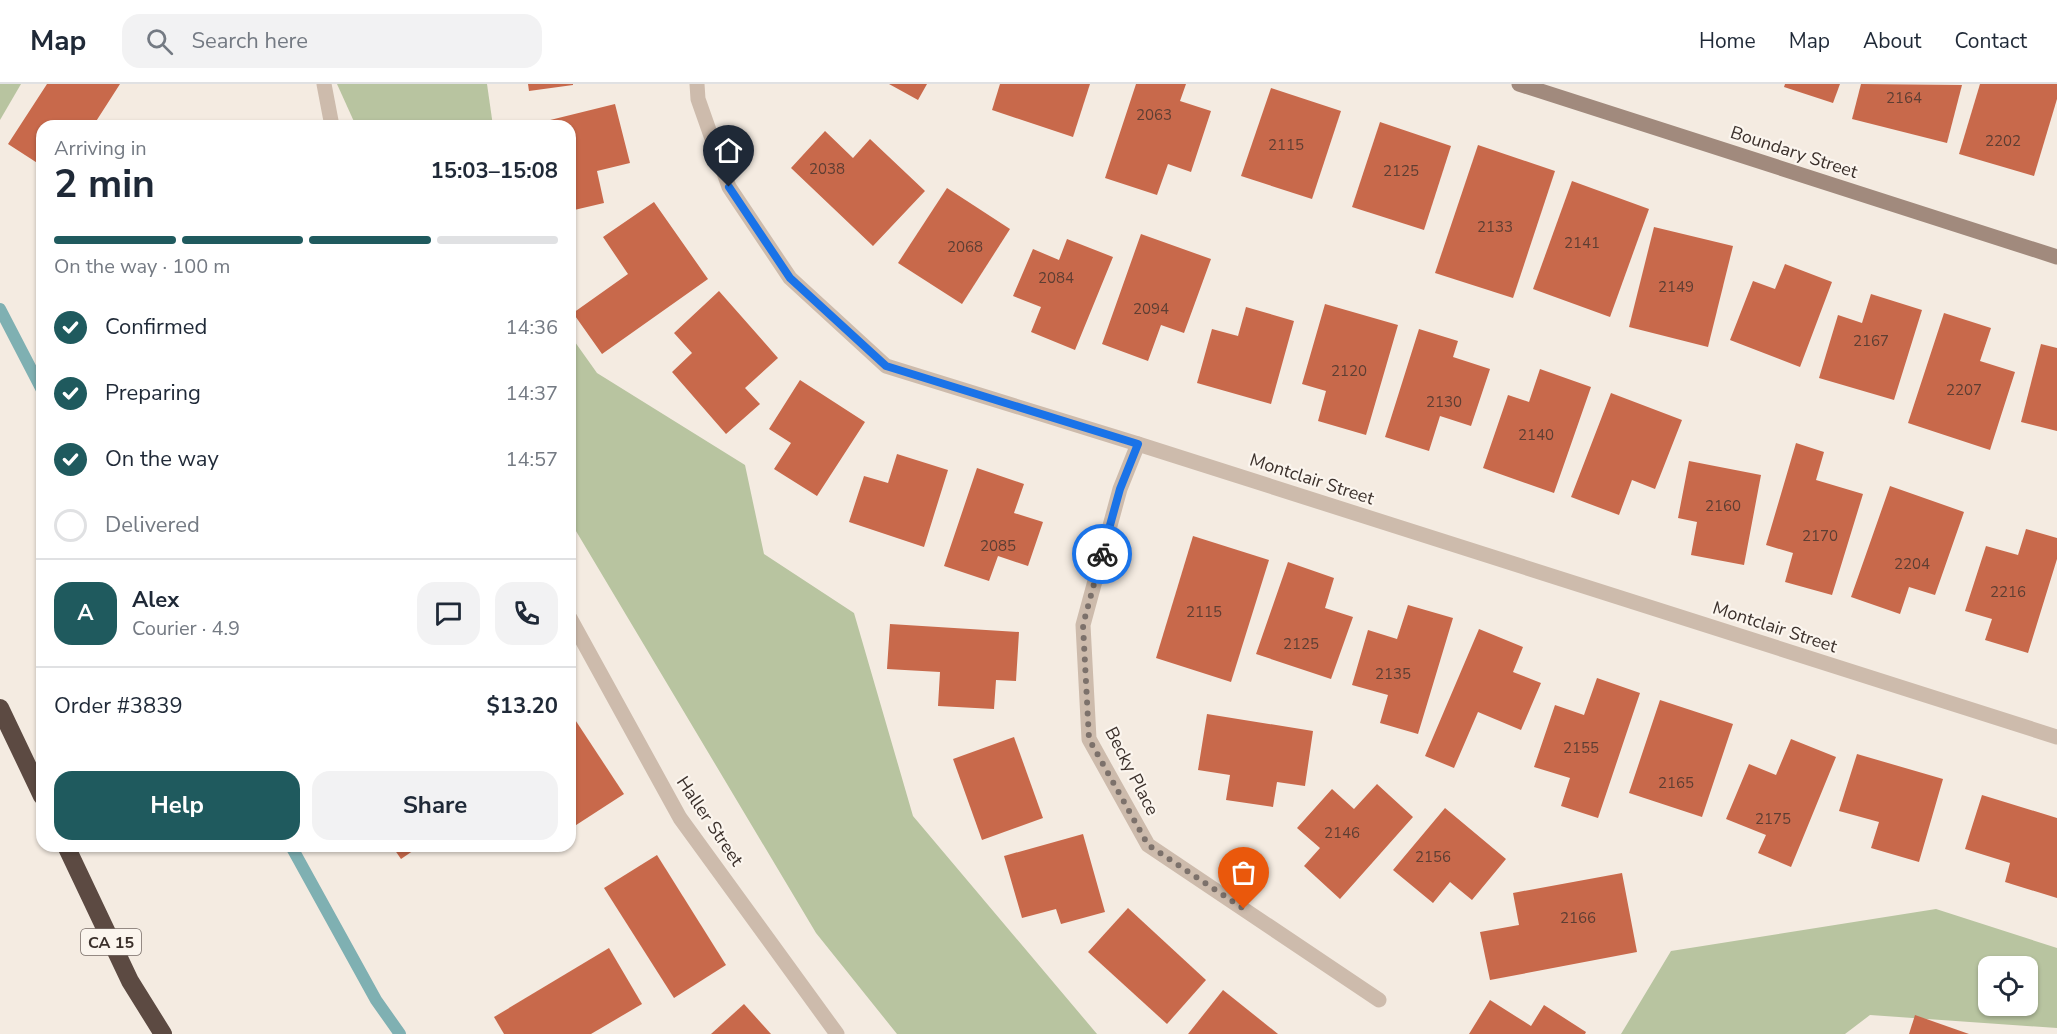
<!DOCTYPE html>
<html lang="en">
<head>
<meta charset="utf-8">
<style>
  body { margin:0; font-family:"Nunito Sans",sans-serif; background:#f2f2f3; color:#1f2937; height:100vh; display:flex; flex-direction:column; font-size:22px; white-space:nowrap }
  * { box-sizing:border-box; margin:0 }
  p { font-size:20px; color:#747a83 }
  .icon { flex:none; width:33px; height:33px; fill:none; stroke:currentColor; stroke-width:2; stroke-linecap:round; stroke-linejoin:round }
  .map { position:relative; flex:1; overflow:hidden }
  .panel { position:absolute; left:36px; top:36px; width:540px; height:732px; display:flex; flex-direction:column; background:#fff; border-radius:18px; box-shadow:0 2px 4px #0004 }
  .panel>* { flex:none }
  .buttons { position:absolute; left:1978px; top:872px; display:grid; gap:12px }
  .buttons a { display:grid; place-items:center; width:60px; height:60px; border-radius:12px; background:#fff; box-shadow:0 2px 4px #0004; font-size:30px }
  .pin { position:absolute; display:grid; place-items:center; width:51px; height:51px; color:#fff; margin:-62px -26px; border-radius:50% 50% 50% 0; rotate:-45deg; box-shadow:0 0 6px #0007 }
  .pin .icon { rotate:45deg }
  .courier { position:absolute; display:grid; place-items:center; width:60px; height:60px; margin:-30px; border:4px solid #1a73e8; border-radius:50%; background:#fff; color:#222; box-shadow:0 2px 8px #0007 }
  .summary em { font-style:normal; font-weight:700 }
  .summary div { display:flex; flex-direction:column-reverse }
  .summary { display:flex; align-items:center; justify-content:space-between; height:102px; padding:0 18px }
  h1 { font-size:39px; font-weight:700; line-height:45px }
  .bar { display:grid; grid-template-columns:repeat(4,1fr); gap:9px 6px; align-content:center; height:72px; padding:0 18px }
  .bar i { height:8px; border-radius:4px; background:#e0e1e3 }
  .bar .current { background:#1f5a5e }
  .bar p { grid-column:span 4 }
  .line { display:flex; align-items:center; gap:15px; padding:0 18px; border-top:2px solid #e0e1e3 }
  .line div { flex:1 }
  .round { display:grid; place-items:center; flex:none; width:63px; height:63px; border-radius:18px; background:#f2f2f3 }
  ol { padding:0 18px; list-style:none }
  li { display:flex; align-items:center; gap:18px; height:66px }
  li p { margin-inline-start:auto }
  li .icon { padding:6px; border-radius:50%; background:#1f5a5e; color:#fff; stroke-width:4 }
  li:last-child { color:#747a83 }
  li i { width:33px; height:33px; border:3px solid #e0e1e3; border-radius:50% }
  .primary-button { display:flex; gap:12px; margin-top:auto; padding:12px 18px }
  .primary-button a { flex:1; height:69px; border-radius:18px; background:#1f5a5e; color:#fff; font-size:24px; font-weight:700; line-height:69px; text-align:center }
  .primary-button a+a { background:#f2f2f3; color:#1f2937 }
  header { display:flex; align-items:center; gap:36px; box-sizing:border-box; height:84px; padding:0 30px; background:#fff; border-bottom:2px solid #e0e1e3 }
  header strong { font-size:28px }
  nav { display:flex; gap:33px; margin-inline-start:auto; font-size:21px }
  .search { width:420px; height:54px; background:#f2f2f3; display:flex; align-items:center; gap:15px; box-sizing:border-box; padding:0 21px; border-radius:18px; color:#747a83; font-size:22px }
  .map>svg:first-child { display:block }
  .green { fill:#b8c4a0; fill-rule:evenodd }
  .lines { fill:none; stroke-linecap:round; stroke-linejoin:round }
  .stream { stroke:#7fb0b2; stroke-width:12 }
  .building { fill:#c8694b }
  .street { stroke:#cdbbac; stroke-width:15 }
  .secondary { stroke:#a18a7d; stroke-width:15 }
  .highway { stroke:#5c4a42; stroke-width:18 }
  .done { stroke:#7c716b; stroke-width:6; stroke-dasharray:0 10.8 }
  .route { stroke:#1a73e8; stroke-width:8 }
  .labels { text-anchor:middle; stroke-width:4.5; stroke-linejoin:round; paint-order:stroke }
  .number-label { font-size:15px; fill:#5e3e33 }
  .shield { fill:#fbf5ee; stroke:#756b66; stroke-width:1.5 }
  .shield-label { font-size:16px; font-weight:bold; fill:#3b302b }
  .street-label { font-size:18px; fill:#3b302b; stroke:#fbf5ee }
</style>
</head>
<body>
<header>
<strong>Map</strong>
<div class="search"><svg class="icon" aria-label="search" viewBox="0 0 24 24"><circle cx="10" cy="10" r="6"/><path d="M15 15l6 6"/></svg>Search here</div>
<nav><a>Home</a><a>Map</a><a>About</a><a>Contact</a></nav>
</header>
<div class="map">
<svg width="2057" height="950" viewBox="0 0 2057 950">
  <rect width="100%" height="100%" fill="#f4ebe1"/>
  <g class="green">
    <path d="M 0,0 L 21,0 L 0,36 Z"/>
    <path d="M 337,0 L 487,0 L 493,42 L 356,42 Z"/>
    <path d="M 570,251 L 597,289 L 745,381 L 764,470 L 854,529 L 913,732 L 1097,950 L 897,950 L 816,849 L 570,437 Z"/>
    <path d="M 1936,825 L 2057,864 L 2057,944 L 1870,931 L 1845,950 L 1621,950 L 1671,867 ZM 1989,882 L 2028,882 L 2028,921 L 1989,921 Z"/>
  </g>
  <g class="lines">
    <g class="stream">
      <path d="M 0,225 L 42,306"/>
      <path d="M 291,762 L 376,916 L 400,950"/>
    </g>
  </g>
  <g class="building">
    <path d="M 47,0 L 120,0 L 93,42 L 42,42 L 42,82 L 8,60 Z"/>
    <path d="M 528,0 L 573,0 L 573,1 L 529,7 Z"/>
    <path d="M 889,0 L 927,0 L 918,16 Z"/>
    <path d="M 1000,0 L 1090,0 L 1073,53 L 992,26 Z"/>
    <path d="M 1136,0 L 1186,0 L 1180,17 L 1211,27 L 1191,88 L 1168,80 L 1157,111 L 1105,94 Z"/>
    <path d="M 1785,0 L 1840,0 L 1833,19 L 1784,3 Z"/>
    <path d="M 1861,0 L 1962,1 L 1947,59 L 1852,35 Z"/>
    <path d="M 1980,0 L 2057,0 L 2057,15 L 2034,92 L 1959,70 Z"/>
    <path d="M 1271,4 L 1341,27 L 1312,115 L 1241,92 Z"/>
    <path d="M 615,20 L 630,79 L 597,87 L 604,119 L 570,127 L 570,42 L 539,42 L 538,39 Z"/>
    <path d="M 1380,38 L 1451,62 L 1424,146 L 1352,123 Z"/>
    <path d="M 825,47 L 853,74 L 870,55 L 925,107 L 873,162 L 791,84 Z"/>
    <path d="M 1478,61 L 1555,87 L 1513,214 L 1435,189 Z"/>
    <path d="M 1572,97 L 1649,125 L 1610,233 L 1533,205 Z"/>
    <path d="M 947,104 L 1010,145 L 962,220 L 898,179 Z"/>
    <path d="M 654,118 L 708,195 L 602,270 L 573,229 L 628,190 L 603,153 Z"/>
    <path d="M 1654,143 L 1733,162 L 1708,263 L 1629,243 Z"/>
    <path d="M 1141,150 L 1211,175 L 1184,249 L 1161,241 L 1148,277 L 1102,260 Z"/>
    <path d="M 1067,155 L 1113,173 L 1075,266 L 1031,248 L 1041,223 L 1013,212 L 1033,165 L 1059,176 Z"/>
    <path d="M 1785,180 L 1832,198 L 1800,283 L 1730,256 L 1753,197 L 1775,205 Z"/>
    <path d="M 719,207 L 778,274 L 745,304 L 760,320 L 726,350 L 672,288 L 692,269 L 674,249 Z"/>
    <path d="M 1871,210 L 1922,226 L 1894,316 L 1819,294 L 1838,231 L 1862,239 Z"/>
    <path d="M 1325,220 L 1398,241 L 1366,351 L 1318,337 L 1326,307 L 1302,300 Z"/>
    <path d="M 1246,223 L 1294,237 L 1271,320 L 1197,299 L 1212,245 L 1238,252 Z"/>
    <path d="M 1944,229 L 1991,244 L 1980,277 L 2015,288 L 1990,366 L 1908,339 Z"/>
    <path d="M 1419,245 L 1458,257 L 1453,273 L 1490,285 L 1471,342 L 1440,332 L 1429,367 L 1385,353 Z"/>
    <path d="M 2041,260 L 2057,264 L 2057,347 L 2021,338 Z"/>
    <path d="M 1540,285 L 1591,303 L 1554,409 L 1483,384 L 1508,311 L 1529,318 Z"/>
    <path d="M 800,296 L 865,338 L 817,412 L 774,385 L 791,359 L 769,345 Z"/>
    <path d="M 1611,309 L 1682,336 L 1655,405 L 1632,396 L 1619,431 L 1571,413 Z"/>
    <path d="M 1796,359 L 1824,368 L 1816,396 L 1863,410 L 1832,511 L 1785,498 L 1793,469 L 1766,461 Z"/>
    <path d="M 897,370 L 948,386 L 924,463 L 849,438 L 864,392 L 888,399 Z"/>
    <path d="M 1689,377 L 1761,391 L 1744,481 L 1691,471 L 1697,438 L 1678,434 Z"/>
    <path d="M 977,384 L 1024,400 L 1014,429 L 1043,438 L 1028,482 L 998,472 L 989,497 L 944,482 Z"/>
    <path d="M 1890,402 L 1964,428 L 1935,511 L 1909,503 L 1900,530 L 1851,513 Z"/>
    <path d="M 2026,445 L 2057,454 L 2057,475 L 2028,569 L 1985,556 L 1992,535 L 1965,527 L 1986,462 L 2018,471 Z"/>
    <path d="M 1193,452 L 1269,476 L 1231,598 L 1156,574 Z"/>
    <path d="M 1288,478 L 1334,494 L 1325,524 L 1353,533 L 1331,595 L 1256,570 Z"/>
    <path d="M 1408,521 L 1453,534 L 1418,650 L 1380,639 L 1388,611 L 1352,601 L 1368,546 L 1397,555 Z"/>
    <path d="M 890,540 L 1019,548 L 1016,597 L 996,596 L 994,625 L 938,622 L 940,588 L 887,585 Z"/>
    <path d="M 1479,545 L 1523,563 L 1513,588 L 1541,599 L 1521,646 L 1478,628 L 1454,684 L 1425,672 Z"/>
    <path d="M 1597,594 L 1640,609 L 1598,734 L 1561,722 L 1570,694 L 1534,683 L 1555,621 L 1584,631 Z"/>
    <path d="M 1660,616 L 1733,640 L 1702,733 L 1629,709 Z"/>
    <path d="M 570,628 L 624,710 L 570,745 Z"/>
    <path d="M 1207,630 L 1313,647 L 1305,702 L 1277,698 L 1273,723 L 1226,716 L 1230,691 L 1198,686 Z"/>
    <path d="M 1014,653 L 1043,734 L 982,756 L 953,675 Z"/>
    <path d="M 1791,655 L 1836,673 L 1791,783 L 1758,769 L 1766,751 L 1726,735 L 1749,680 L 1776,691 Z"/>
    <path d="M 1857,670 L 1943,695 L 1919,778 L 1871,764 L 1879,738 L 1839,727 Z"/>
    <path d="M 1377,700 L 1413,733 L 1340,815 L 1304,782 L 1320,764 L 1297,744 L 1332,705 L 1354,725 Z"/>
    <path d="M 1982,711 L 2057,734 L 2057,814 L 2005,798 L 2010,779 L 1965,765 Z"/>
    <path d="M 1445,724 L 1506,775 L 1472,816 L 1450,798 L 1433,819 L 1393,786 Z"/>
    <path d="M 1083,750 L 1105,828 L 1061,840 L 1056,825 L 1022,834 L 1004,772 Z"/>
    <path d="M 392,762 L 420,762 L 401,775 Z"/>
    <path d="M 657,771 L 726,881 L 674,914 L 604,804 Z"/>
    <path d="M 1622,789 L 1637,868 L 1490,896 L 1480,848 L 1519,841 L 1513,809 Z"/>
    <path d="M 1128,824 L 1206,896 L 1167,940 L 1088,868 Z"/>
    <path d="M 609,864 L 642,920 L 591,950 L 504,950 L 494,933 Z"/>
    <path d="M 1223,906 L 1278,950 L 1188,950 Z"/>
    <path d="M 1490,916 L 1531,942 L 1544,921 L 1586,948 L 1585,950 L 1469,950 Z"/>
    <path d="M 744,920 L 771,950 L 711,950 Z"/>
    <path d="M 1915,931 L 1969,950 L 1909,950 Z"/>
  </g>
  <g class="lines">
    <g class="street">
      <path d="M 324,0 L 332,42"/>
      <path d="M 697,0 L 698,15 L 729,103 L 790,194 L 886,282 L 1138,360 L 2057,653"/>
      <path d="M 1138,360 L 1120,405 L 1083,541 L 1089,655 L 1148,761 L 1379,916"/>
      <path d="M 570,534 L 680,734 L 837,950"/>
    </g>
    <path class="secondary" d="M 1519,0 L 2057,173"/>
    <g class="highway">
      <path d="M 0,624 L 42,712"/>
      <path d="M 66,762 L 130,897 L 163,950"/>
    </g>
  </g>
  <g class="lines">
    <path class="done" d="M 1102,470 L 1083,541 L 1089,655 L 1148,761 L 1244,825"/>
    <path class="route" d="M 729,103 L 790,194 L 886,282 L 1138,360 L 1120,405 L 1102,470"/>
  </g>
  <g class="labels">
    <g class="number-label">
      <text x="1904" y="19">2164</text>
      <text x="1154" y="36">2063</text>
      <text x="2003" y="62">2202</text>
      <text x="1286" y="66">2115</text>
      <text x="827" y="90">2038</text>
      <text x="1401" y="92">2125</text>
      <text x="1495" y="148">2133</text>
      <text x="1582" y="164">2141</text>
      <text x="965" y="168">2068</text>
      <text x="1056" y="199">2084</text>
      <text x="1676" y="208">2149</text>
      <text x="1151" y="230">2094</text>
      <text x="1871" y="262">2167</text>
      <text x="1349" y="292">2120</text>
      <text x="1964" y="311">2207</text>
      <text x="1444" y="323">2130</text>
      <text x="1536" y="356">2140</text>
      <text x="1723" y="427">2160</text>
      <text x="1820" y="457">2170</text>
      <text x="998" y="467">2085</text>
      <text x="1912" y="485">2204</text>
      <text x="2008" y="513">2216</text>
      <text x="1204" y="533">2115</text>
      <text x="1301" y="565">2125</text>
      <text x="1393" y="595">2135</text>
      <text x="1581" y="669">2155</text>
      <text x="1676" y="704">2165</text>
      <text x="1773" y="740">2175</text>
      <text x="1342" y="754">2146</text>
      <text x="1433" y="778">2156</text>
      <text x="1578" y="839">2166</text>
    </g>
    <rect class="shield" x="81" y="845" width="60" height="26" rx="4.5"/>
    <g class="shield-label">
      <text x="111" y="864">CA 15</text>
    </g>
    <g class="street-label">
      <text transform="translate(1794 68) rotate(18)" y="6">Boundary Street</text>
      <text transform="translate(1312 395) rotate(18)" y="6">Montclair Street</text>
      <text transform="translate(1775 543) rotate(18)" y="6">Montclair Street</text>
      <text transform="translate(1132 687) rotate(63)" y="6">Becky Place</text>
      <text transform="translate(710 737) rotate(56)" y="6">Haller Street</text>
    </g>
  </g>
</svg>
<div class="buttons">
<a><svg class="icon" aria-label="locate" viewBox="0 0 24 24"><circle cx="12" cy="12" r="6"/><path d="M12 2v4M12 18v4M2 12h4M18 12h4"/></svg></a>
</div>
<div class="pin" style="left:1244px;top:825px;background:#ea580c"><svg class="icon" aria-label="bag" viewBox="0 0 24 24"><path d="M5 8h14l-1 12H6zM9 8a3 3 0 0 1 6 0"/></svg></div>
<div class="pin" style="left:729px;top:103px;background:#1f2937"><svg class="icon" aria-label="home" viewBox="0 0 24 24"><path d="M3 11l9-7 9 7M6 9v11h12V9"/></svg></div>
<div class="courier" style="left:1102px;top:470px"><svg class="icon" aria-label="bike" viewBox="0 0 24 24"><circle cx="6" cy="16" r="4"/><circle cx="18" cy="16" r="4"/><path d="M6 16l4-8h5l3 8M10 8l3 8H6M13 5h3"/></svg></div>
<section class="panel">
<div class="summary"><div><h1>2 min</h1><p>Arriving in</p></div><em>15:03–15:08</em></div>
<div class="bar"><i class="current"></i><i class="current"></i><i class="current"></i><i></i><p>On the way · 100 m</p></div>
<ol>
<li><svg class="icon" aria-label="check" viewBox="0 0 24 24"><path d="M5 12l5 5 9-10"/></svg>Confirmed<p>14:36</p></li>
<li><svg class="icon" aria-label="check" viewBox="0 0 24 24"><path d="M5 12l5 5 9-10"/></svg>Preparing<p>14:37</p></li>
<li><svg class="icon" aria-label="check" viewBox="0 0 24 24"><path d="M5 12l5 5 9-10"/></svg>On the way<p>14:57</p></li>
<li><i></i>Delivered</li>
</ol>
<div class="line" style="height:108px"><b class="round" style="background:#1f5a5e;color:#fff">A</b><div><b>Alex</b><p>Courier · 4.9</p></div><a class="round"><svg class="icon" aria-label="chat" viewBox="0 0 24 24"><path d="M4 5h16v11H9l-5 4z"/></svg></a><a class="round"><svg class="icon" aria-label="phone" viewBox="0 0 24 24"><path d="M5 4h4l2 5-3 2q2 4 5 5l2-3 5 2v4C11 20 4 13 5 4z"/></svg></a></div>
<div class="line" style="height:78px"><div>Order #3839</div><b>$13.20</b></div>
<div class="primary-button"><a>Help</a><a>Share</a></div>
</section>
</div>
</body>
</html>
